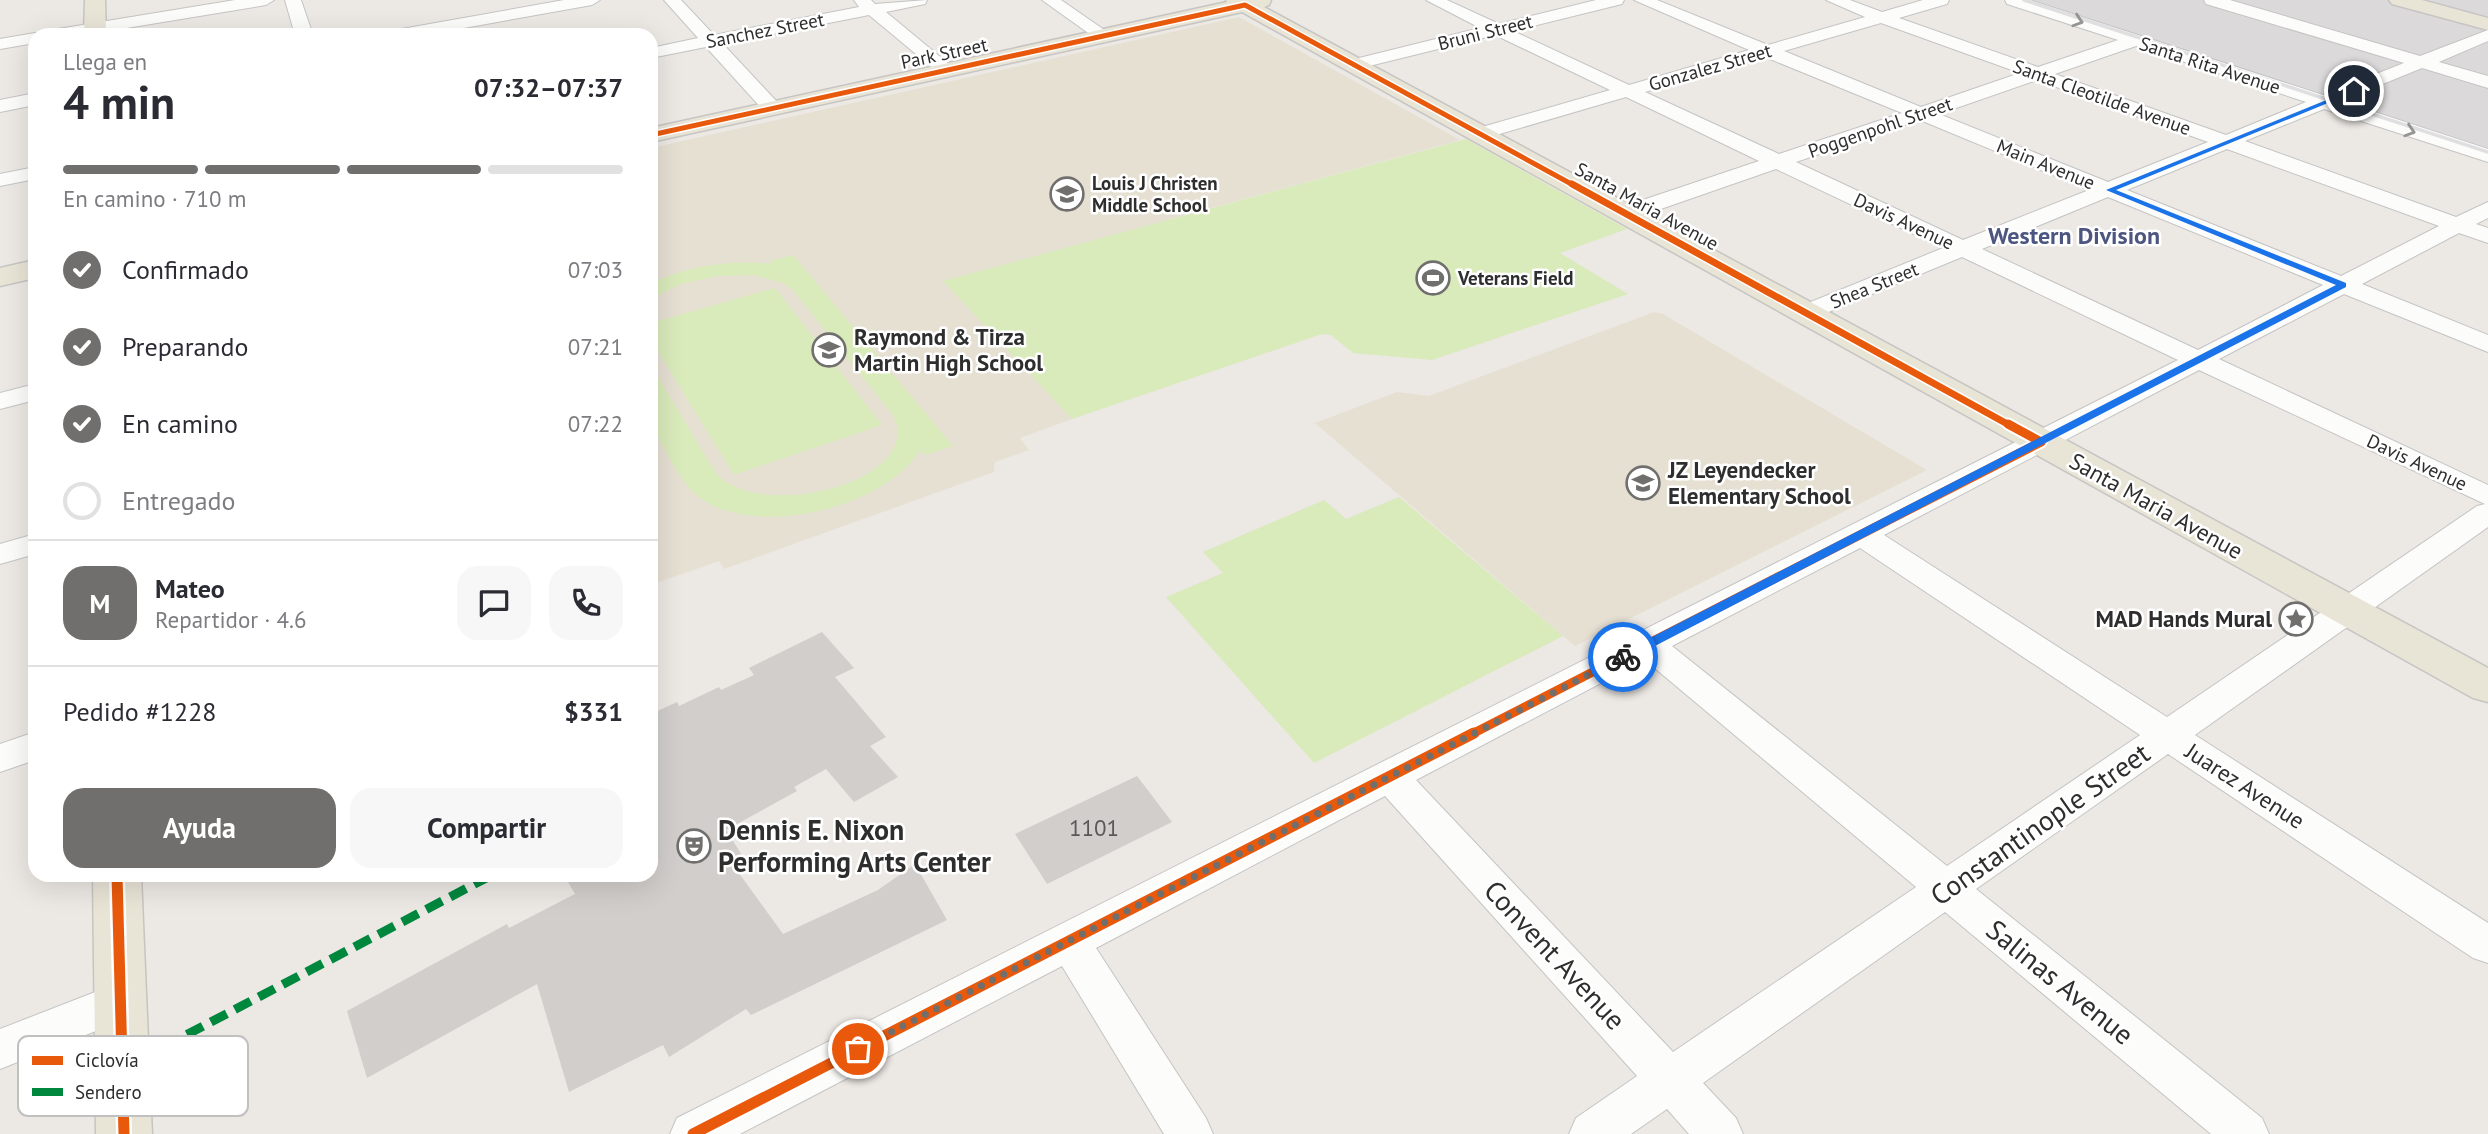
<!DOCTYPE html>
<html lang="es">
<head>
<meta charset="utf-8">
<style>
  body { margin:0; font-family:"PT Sans",sans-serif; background:#f7f7f7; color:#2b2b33; height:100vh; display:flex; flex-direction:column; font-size:26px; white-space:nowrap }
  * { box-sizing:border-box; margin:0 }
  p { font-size:23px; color:#7c7c81 }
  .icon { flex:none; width:38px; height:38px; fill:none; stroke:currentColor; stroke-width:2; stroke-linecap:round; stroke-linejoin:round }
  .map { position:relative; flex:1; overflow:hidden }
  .drawer { position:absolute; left:28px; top:28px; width:630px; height:854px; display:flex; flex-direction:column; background:#fff; border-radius:21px; box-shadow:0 7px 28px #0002 }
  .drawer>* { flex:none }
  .pin { position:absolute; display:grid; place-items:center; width:60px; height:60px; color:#fff; margin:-30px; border:4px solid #fff; border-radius:50%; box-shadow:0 2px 7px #0007 }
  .courier { position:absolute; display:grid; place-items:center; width:70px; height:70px; margin:-35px; border:5px solid #1a73e8; border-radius:50%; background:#fff; color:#222; box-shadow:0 2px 9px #0007 }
  .headline em { font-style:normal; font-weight:800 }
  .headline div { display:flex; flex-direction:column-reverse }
  .headline { display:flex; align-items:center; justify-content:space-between; height:119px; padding:0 35px }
  h1 { font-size:46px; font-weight:800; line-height:52px }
  .bar { display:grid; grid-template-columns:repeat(4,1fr); gap:10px 7px; align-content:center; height:84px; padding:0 35px }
  .bar i { height:9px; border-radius:5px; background:#e1e1e2 }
  .bar .current { background:#706f6e }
  .bar p { grid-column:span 4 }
  .line { display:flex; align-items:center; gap:18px; padding:0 35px; border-top:2px solid #e1e1e2 }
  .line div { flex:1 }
  .round { display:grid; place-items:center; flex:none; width:74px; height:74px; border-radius:21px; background:#f7f7f7 }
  ol { padding:0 35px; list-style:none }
  li { display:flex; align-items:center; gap:21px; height:77px }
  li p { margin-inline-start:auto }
  li .icon { padding:7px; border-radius:50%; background:#706f6e; color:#fff; stroke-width:4 }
  li:last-child { color:#7c7c81 }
  li i { width:38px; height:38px; border:4px solid #e1e1e2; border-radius:50% }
  .primary-button { display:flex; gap:14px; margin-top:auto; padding:14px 35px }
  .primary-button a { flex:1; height:80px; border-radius:21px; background:#706f6e; color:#fff; font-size:28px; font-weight:800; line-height:80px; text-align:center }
  .primary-button a+a { background:#f7f7f7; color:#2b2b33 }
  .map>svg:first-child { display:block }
  .industrial { fill:#dcd9db }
  .education { fill:#e6e0d3 }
  .pitch { fill:#d9eabb }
  .building { fill:#d1cecb }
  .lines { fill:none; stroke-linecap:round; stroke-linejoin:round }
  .minor-casing { stroke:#c5c4c5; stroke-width:2 }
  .major-casing { stroke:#c6c5c4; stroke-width:3 }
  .minor { fill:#fcfcfb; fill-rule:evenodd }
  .major { fill:#e8e4d6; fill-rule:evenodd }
  .rail { stroke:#dfdfe1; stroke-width:3.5 }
  .quiet { stroke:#00873e; stroke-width:9; stroke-dasharray:18 9; stroke-linecap:butt }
  .cycleway-far3-casing { stroke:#fff; stroke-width:8 }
  .cycleway-far2-casing { stroke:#fff; stroke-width:10 }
  .cycleway-far1-casing { stroke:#fff; stroke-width:13 }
  .cycleway-casing { stroke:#fff; stroke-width:16 }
  .cycleway-far3 { stroke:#e8590c; stroke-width:5 }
  .cycleway-far2 { stroke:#e8590c; stroke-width:7 }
  .cycleway-far1 { stroke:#e8590c; stroke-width:9 }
  .cycleway { stroke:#e8590c; stroke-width:11 }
  .oneway { stroke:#959594 }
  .route { fill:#1a73e8 }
  .done { stroke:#706f6e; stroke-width:7; stroke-dasharray:0 12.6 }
  .labels { text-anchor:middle; stroke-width:5; stroke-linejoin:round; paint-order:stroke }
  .far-street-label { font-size:19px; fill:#2e2e2e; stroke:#fff }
  .far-poi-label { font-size:19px; font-weight:bold; fill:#2e2e2e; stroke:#fff; text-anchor:start }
  .poi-label { font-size:23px; font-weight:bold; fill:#2e2e2e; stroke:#fff; text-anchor:start }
  .street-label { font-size:23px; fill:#2e2e2e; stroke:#fff }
  .near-number-label { font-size:23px; fill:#585857 }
  .far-district-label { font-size:24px; font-weight:bold; fill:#4d5680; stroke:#fff }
  .near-street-label { font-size:28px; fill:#2e2e2e; stroke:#fff }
  .near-poi-label { font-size:28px; font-weight:bold; fill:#2e2e2e; stroke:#fff; text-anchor:start }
  .key { fill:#fff; stroke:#c0c0c0; stroke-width:2 }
  .key-label { font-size:19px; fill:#2e2e2e }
</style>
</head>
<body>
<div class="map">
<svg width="2488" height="1134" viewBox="0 0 2488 1134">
  <rect width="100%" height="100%" fill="#ece8e4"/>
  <path class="industrial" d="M 2033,0 L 2488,0 L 2488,148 Z"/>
  <g class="education">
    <path d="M 1239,17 L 1460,140 L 944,281 L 1072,419 L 1020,438 L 1029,450 L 995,462 L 994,472 L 724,569 L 719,561 L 651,585 L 651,148 Z"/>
    <path d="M 1654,312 L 1663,314 L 1927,470 L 1575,646 L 1315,423 L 1397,392 L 1429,396 Z"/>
  </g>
  <g class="pitch">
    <path d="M 1466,139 L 1627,229 L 1560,253 L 1628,294 L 1432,360 L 1353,353 L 1331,335 L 1322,334 L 1072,419 L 943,281 Z"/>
    <path d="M 793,255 L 953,446 L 925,455 L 920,450 C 885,510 741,544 690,489 C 680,478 653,432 651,419 C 649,402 651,383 651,365 L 715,472 C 757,524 927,482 893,415 L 793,290 L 783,283 L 754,275 L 717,276 L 681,284 L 651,299 L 651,283 C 689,266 730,259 771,264 L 770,261 Z"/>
    <path d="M 775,288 L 882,425 L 734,475 L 651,340 L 651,323 Z"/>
    <path d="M 1399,497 L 1563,636 L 1314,763 L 1166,597 L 1223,573 L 1203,552 L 1324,500 L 1346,519 Z"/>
  </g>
  <g class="building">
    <path d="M 822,632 L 854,668 L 835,677 L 886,737 L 870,746 L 898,777 L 854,802 L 826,769 L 794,787 L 797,791 L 726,830 L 747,863 L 736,869 L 783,934 L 878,890 L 915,864 L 947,920 L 751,1015 L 746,1009 L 669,1057 L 663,1045 L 569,1092 L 537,984 L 367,1078 L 347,1011 L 507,924 L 509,928 L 575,894 L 564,875 L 651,875 L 651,714 L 677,702 L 679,706 L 719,687 L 721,690 L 754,675 L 749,668 Z"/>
    <path d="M 1137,776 L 1172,822 L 1047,884 L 1015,834 Z"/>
  </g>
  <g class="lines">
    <defs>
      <g id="minor">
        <path d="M 235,0 L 274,0 L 266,5 L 84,35 L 43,35 L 52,30 Z"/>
        <path d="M 285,0 L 301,0 L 313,35 L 295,35 Z"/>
        <path d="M 564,0 L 600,0 L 592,5 L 425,35 L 387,35 L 396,30 Z"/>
        <path d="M 664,0 L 681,0 L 714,35 L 859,7 L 854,0 L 871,0 L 875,4 L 927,0 L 925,4 L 886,12 L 956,70 L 954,74 L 940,74 L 869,15 L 723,44 L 779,104 L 782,108 L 779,112 L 765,112 L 706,47 L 651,58 L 651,48 L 698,38 Z"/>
        <path d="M 1042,0 L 1061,0 L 1113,36 L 1110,40 L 1098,40 Z"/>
        <path d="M 1426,0 L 1447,0 L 1499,24 L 1596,0 L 1624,0 L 1622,4 L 1513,31 L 1629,85 L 1749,50 L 1634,0 L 1657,0 L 1768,45 L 1865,17 L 1826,0 L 1850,0 L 1882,12 L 1923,0 L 1949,0 L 1947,4 L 1899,18 L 2038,67 L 2118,40 L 2007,4 L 2005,0 L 2030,0 L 2323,95 L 2404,63 L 2206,4 L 2204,0 L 2230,0 L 2420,56 L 2488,30 L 2488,41 L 2439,62 L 2488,76 L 2488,88 L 2422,68 L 2341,101 L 2488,149 L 2488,162 L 2324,109 L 2245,141 L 2456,217 L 2488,202 L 2488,218 L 2476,224 L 2488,228 L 2488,243 L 2459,233 L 2362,284 L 2488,335 L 2488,352 L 2344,294 L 2219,359 L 2488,485 L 2488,527 L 2195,735 L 2488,923 L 2488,963 L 2473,958 L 2168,754 L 1976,889 L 2262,1118 L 2269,1134 L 2211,1134 L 1945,912 L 1703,1083 L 1736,1118 L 1743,1134 L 1689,1134 L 1667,1109 L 1631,1134 L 1569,1134 L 1576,1118 L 1637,1076 L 1385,796 L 1096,948 L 1206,1118 L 1213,1134 L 1164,1134 L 1062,966 L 740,1134 L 670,1134 L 677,1118 L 2178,360 L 1962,257 L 1814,318 L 1796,318 L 1793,313 L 1796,308 L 1943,248 L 1776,169 L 1632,219 L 1616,219 L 1613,214 L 1616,209 L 1759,161 L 1626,97 L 1486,138 L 1472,138 L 1469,134 L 1472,130 L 1610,90 L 1495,35 L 1353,70 L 1347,69 L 1344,65 L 1347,61 L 1480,28 ZM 1881,23 L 2020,73 L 1921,107 L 1784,51 ZM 2136,46 L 2306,102 L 2226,135 L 2055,74 ZM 1765,57 L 1902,113 L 1779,154 L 1645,92 ZM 2037,80 L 2208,142 L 2108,182 L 1939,114 ZM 1920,120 L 2089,190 L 1963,240 L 1796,162 ZM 2227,149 L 2439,226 L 2341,276 L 2127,190 ZM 2108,197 L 2323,285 L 2198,350 L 1982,249 ZM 2199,370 L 2485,504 L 2477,506 L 2167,717 L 1884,535 ZM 1860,548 L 2140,735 L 1947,866 L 1672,646 ZM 1645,660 L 1916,887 L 1673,1052 L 1416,780 Z"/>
        <path d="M 35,33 L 42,35 L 35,35 L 35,43 L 0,49 L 0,39 Z"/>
        <path d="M 35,93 L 35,105 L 0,112 L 0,100 Z"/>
        <path d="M 35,167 L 35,179 L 0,186 L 0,174 Z"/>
        <path d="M 35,384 L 35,400 L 0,409 L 0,393 Z"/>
        <path d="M 35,534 L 35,554 L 0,564 L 0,544 Z"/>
        <path d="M 35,732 L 35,760 L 0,772 L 0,744 Z"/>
        <path d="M 121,982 L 136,987 L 142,1001 L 136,1015 L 0,1069 L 0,1029 Z"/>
      </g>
      <g id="major">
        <path d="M 85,0 L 105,0 L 106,35 L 84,35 Z"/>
        <path d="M 1226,0 L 1271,0 L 1269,5 L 1264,7 L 2488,668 L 2488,702 L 2473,698 L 1242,12 L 651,142 L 651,128 L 1227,2 Z"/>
        <path d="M 2389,0 L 2422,0 L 2488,18 L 2488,30 L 2392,4 Z"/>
        <path d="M 35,260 L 35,278 L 0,286 L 0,268 Z"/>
        <path d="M 93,875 L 141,875 L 152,1134 L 96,1134 Z"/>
      </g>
    </defs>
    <use href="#minor" class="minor-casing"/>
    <use href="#major" class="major-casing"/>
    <use href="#minor" class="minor"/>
    <use href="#major" class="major"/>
    <path class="rail" d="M 2024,0 L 2488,152"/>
    <path class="quiet" d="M 163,1047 L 492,875"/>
    <defs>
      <path id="cycleway-far3" d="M 651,135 L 1245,5 L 1575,186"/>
      <path id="cycleway-far2" d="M 1572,184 L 2011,426"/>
      <g id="cycleway-far1">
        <path d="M 2008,424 L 2041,442"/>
        <path d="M 1470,735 L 2041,442"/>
      </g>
      <g id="cycleway">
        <path d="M 117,875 L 124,1134"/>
        <path d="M 693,1134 L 1474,733"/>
      </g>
    </defs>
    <use href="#cycleway-far3" class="cycleway-far3-casing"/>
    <use href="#cycleway-far2" class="cycleway-far2-casing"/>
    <use href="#cycleway-far1" class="cycleway-far1-casing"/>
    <use href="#cycleway" class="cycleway-casing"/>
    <use href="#cycleway-far3" class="cycleway-far3"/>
    <use href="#cycleway-far2" class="cycleway-far2"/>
    <use href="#cycleway-far1" class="cycleway-far1"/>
    <use href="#cycleway" class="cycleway"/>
  </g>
  <defs><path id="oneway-chevron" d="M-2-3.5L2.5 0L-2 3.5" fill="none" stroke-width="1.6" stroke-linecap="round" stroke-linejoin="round" transform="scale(1.75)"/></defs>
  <g class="oneway">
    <use href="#oneway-chevron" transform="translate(2078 21) rotate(18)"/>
    <use href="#oneway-chevron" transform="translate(2410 131) rotate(18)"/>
  </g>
  <path class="route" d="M 2351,90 L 2357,91 L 2116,190 L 2346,283 L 2346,287 L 1628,660 L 1619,660 L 1619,654 L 2336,285 L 2106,190 Z"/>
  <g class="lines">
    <path class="done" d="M 858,1049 L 1623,657"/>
  </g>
  <defs>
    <symbol id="school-ring" viewBox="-11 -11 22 22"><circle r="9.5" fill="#fff" stroke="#706f6e" stroke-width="1.5"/><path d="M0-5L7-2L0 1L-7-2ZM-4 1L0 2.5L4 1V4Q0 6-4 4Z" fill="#706f6e"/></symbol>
    <symbol id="stadium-ring" viewBox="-11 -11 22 22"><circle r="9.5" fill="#fff" stroke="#706f6e" stroke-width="1.5"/><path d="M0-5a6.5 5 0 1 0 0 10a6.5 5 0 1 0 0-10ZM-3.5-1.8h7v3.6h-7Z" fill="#706f6e"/></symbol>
    <symbol id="sight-ring" viewBox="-11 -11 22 22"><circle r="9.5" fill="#fff" stroke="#706f6e" stroke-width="1.5"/><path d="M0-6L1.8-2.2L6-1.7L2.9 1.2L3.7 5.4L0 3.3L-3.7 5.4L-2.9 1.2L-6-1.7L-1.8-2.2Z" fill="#706f6e"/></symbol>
    <symbol id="theatre-ring" viewBox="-11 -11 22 22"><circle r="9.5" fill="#fff" stroke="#706f6e" stroke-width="1.5"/><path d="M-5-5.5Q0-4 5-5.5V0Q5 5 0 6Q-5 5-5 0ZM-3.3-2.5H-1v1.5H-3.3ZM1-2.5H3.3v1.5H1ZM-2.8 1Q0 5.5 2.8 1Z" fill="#706f6e"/></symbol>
  </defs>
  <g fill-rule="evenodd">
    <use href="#school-ring" x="1048" y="175" width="38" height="38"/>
    <use href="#stadium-ring" x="1414" y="259" width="38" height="38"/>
    <use href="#school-ring" x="810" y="331" width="38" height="38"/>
    <use href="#school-ring" x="1624" y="464" width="38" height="38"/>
    <use href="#sight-ring" x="2277" y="600" width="38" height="38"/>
    <use href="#theatre-ring" x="675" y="827" width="38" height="38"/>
  </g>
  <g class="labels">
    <g class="far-street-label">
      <text transform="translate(765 30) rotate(-11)" y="7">Sanchez Street</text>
      <text transform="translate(1485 32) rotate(-14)" y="7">Bruni Street</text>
      <text transform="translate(944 53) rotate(-12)" y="7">Park Street</text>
      <text transform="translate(2210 65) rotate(18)" y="7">Santa Rita Avenue</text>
      <text transform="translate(1710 67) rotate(-16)" y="7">Gonzalez Street</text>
      <text transform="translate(2102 97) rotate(20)" y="7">Santa Cleotilde Avenue</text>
      <text transform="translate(1880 127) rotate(-19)" y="7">Poggenpohl Street</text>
      <text transform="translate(2046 164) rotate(22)" y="7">Main Avenue</text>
      <text transform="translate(1647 206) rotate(29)" y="7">Santa Maria Avenue</text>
      <text transform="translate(1904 221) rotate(25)" y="7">Davis Avenue</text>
      <text transform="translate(1874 285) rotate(-22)" y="7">Shea Street</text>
      <text transform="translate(2417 462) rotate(25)" y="7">Davis Avenue</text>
    </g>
    <g class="far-poi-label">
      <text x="1092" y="190">Louis J Christen<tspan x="1092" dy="22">Middle School</tspan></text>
      <text x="1458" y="285">Veterans Field</text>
    </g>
    <g class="poi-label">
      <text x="854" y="345">Raymond &amp; Tirza<tspan x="854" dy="26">Martin High School</tspan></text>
      <text x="1668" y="478">JZ Leyendecker<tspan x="1668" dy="26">Elementary School</tspan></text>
      <text x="2272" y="627" text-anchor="end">MAD Hands Mural</text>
    </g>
    <g class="street-label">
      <text transform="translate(2156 506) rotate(29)" y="8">Santa Maria Avenue</text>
      <text transform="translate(2245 786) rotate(33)" y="8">Juarez Avenue</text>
    </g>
    <g class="near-number-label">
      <text x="1094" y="836">1101</text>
    </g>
    <g class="far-district-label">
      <text x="2074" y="244">Western Division</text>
    </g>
    <g class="near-street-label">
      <text transform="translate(2040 824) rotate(-35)" y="10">Constantinople Street</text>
      <text transform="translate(1555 955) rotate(47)" y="10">Convent Avenue</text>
      <text transform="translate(2060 982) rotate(39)" y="10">Salinas Avenue</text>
    </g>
    <g class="near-poi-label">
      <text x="718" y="840">Dennis E. Nixon<tspan x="718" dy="32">Performing Arts Center</tspan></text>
    </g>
  </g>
  <rect x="18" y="1036" width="230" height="80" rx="10" class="key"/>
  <rect x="32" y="1056" width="31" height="9" fill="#e8590c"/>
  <rect x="32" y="1088" width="31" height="8" fill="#00873e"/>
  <g class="key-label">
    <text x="75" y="1067">Ciclovía</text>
    <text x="75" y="1099">Sendero</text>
  </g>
</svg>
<div class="pin" style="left:858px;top:1049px;background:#ea580c"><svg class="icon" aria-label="bag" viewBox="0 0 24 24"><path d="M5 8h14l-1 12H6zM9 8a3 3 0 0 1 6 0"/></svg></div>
<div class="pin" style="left:2354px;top:91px;background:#1f2937"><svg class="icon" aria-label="home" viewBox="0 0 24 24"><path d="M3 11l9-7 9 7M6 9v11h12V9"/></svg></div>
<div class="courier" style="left:1623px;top:657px"><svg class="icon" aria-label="bike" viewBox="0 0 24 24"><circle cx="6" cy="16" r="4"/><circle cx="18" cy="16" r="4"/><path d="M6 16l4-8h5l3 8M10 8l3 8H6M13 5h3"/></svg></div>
<section class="drawer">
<div class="headline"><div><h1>4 min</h1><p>Llega en</p></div><em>07:32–07:37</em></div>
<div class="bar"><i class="current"></i><i class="current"></i><i class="current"></i><i></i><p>En camino · 710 m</p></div>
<ol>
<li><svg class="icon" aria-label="check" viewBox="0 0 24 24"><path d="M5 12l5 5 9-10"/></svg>Confirmado<p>07:03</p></li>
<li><svg class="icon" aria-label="check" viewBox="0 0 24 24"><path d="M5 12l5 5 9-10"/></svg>Preparando<p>07:21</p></li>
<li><svg class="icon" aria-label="check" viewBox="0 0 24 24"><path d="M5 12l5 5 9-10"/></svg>En camino<p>07:22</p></li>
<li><i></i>Entregado</li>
</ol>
<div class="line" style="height:126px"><b class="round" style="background:#706f6e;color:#fff">M</b><div><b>Mateo</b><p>Repartidor · 4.6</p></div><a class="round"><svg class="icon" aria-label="chat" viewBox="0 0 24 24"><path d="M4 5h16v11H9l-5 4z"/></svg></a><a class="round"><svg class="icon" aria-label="phone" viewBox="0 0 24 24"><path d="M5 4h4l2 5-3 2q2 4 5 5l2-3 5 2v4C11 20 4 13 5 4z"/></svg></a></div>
<div class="line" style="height:91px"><div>Pedido #1228</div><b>$331</b></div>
<div class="primary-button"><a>Ayuda</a><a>Compartir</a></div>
</section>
</div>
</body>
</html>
